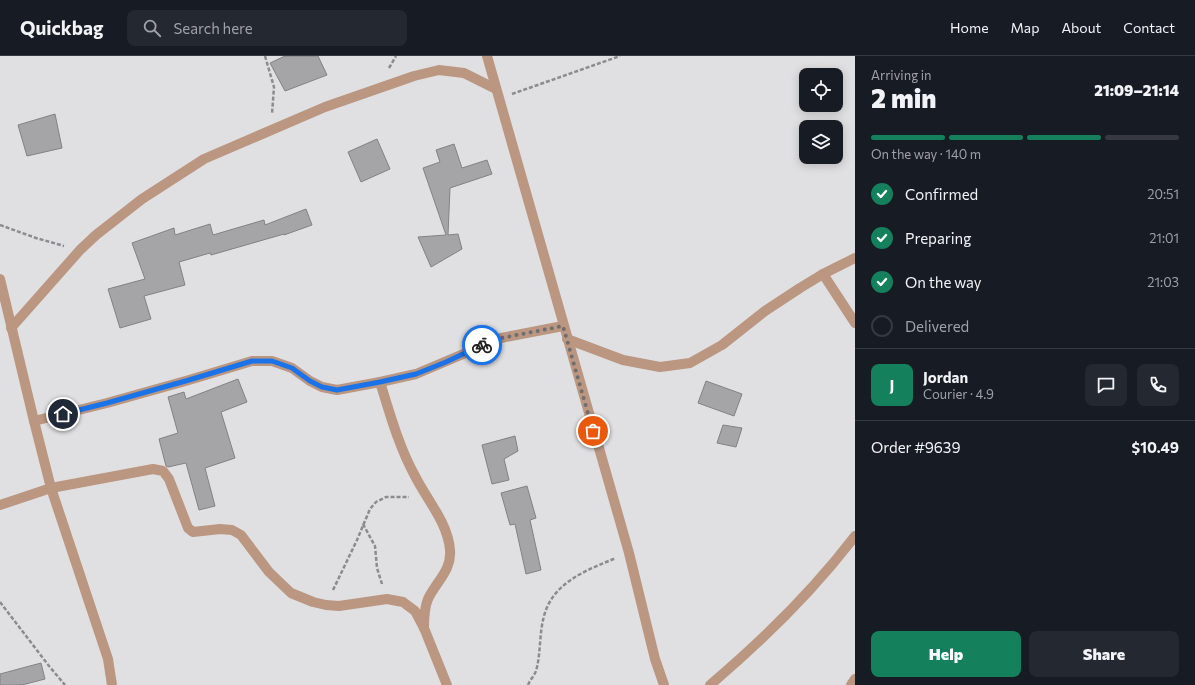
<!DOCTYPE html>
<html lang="en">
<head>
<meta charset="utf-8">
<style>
  body { margin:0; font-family:Commissioner,sans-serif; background:#242831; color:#f1f3f6; height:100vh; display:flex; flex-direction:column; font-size:15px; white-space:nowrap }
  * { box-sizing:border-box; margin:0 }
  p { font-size:13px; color:#9ea1a6 }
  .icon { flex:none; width:22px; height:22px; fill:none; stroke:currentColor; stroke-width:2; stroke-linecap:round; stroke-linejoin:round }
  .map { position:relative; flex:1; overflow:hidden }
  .drawer { display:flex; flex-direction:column; background:#171b24; width:340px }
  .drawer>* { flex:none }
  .tools { position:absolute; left:799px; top:12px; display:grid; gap:8px }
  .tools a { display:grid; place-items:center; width:44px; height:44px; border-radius:8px; background:#171b24; box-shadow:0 2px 10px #0003; font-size:20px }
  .pin { position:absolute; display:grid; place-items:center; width:34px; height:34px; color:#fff; margin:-17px; border:2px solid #fff; border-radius:50%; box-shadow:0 1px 4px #0007 }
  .courier { position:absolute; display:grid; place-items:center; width:40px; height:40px; margin:-20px; border:3px solid #1a73e8; border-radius:50%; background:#fff; color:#222; box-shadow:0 1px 5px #0007 }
  .summary em { font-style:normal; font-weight:800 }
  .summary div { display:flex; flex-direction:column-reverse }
  .summary { display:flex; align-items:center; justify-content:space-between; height:68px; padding:0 16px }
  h1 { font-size:26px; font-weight:800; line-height:30px }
  .bar { display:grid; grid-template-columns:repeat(4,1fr); gap:6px 4px; align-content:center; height:48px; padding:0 16px }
  .bar i { height:5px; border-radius:3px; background:#363941 }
  .bar .selected { background:#14805c }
  .bar p { grid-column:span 4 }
  .line { display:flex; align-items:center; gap:10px; padding:0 16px; border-top:1px solid #363941 }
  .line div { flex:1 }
  .round { display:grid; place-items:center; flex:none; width:42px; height:42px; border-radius:8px; background:#242831 }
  ol { padding:0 16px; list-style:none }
  li { display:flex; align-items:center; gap:12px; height:44px }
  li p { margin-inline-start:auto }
  li .icon { padding:4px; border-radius:50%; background:#14805c; color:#fff; stroke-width:4 }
  li:last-child { color:#9ea1a6 }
  li i { width:22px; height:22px; border:2px solid #363941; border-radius:50% }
  .cta { display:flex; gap:8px; margin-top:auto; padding:8px 16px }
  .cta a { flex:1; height:46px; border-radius:8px; background:#14805c; color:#fff; font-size:16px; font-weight:800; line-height:46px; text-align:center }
  .cta a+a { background:#242831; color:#f1f3f6 }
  header { display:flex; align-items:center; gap:24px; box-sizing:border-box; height:56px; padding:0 20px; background:#171b24; border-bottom:1px solid #363941 }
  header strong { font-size:19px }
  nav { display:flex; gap:22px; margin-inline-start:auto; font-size:14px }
  .search { width:280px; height:36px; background:#242831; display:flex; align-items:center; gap:10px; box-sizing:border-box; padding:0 14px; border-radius:8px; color:#9ea1a6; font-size:15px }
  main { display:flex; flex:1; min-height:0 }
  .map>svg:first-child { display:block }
  .building { fill:#a5a5a7; stroke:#828283 }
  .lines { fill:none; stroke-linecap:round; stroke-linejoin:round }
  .path { stroke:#8c8c8d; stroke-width:2.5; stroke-dasharray:4 2; stroke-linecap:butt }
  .minor { stroke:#bb9681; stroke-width:10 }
  .done { stroke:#6e6e70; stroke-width:4; stroke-dasharray:0 7.2 }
  .route { stroke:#1a73e8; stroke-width:5 }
</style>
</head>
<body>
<header>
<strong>Quickbag</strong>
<div class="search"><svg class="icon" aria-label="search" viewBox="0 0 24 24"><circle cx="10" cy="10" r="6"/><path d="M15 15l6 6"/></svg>Search here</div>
<nav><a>Home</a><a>Map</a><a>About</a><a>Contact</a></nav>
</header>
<main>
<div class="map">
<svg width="855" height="629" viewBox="0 0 855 629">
  <rect width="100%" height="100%" fill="#e0e0e2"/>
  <g class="building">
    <path d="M 285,0 L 318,0 L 327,19 L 285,35 L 270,7 Z"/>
    <path d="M 55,58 L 62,92 L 27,100 L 18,69 Z"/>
    <path d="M 377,83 L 390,113 L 361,126 L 348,96 Z"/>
    <path d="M 454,88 L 462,112 L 487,104 L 492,118 L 450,132 L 448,179 L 458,178 L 462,193 L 431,211 L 418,181 L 446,179 L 423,112 L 440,106 L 436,94 Z"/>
    <path d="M 306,153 L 312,169 L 284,179 L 284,178 L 211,199 L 210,197 L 179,206 L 185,229 L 144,240 L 151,263 L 120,272 L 108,233 L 145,223 L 132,187 L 174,172 L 175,179 L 210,168 L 213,179 L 264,164 L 265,169 Z"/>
    <path d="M 238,323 L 247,346 L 221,356 L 235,402 L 205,412 L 215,450 L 199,454 L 186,407 L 168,411 L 166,410 L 159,383 L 178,377 L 168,341 L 184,336 L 186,343 Z"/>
    <path d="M 706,325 L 742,338 L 734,360 L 698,347 Z"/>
    <path d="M 723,369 L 742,372 L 736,391 L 717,387 Z"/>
    <path d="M 515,380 L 518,395 L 504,403 L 509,424 L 492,428 L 482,389 Z"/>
    <path d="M 527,430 L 536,462 L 530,464 L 541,514 L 526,518 L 515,468 L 510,469 L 501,437 Z"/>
    <path d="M 41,607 L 45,623 L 22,629 L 0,629 L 0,618 Z"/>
  </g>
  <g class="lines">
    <g class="path">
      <path d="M 265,0 L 274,31 L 272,58"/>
      <path d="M 389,12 L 396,0"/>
      <path d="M 512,38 L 620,0"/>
      <path d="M 0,169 L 36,182 L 64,190"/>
      <path d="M 363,468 L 375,490 L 377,512 L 382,528"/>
      <path d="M 333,534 L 357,484 L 370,453 L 376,446 L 386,441 L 409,441"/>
      <path d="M 0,546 L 49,610 L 65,629"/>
      <path d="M 528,629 C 530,624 534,620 536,615 C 541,598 539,578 544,560 C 553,526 587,514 616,502"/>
    </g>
    <g class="minor">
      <path d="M 487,0 L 629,497 L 655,603 L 664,629"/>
      <path d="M 823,218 L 855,267"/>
      <path d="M 0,223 L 34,365 L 51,432 L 108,603 L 112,629"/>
      <path d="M 11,272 L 80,194 L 96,179 L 142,143 L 204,103 L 325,51 L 414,20 L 439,14 L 464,17 L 496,33"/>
      <path d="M 567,283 L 623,304 L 660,311 L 690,307 L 722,289 L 765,255 L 800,232 L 823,218 L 855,202"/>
      <path d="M 380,326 C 390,358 399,391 415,420 C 427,444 448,467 450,494 C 452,514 436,526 428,543 C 424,552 424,563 424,572"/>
      <path d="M 34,365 L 107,347 L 189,324 L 252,305 L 272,305 L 292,312 L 310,325 L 322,331 L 337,334 L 380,326 L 416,318 L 501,282 L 563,270"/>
      <path d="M 0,449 L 51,432 L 153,413 L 163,415 L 169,423 L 188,472 L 193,476 L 220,473 L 232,474 L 241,479 L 269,516 L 291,537 L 313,546 L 326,549 L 339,550 L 387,543 L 403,546 L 415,555 L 424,572 L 447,629"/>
      <path d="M 710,629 C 763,584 813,535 855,480"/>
      <path d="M 851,629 L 855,623"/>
    </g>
  </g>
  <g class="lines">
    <path class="done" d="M 482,289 L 501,282 L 563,270 L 593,375"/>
    <path class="route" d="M 63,358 L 107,347 L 189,324 L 252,305 L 272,305 L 292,312 L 310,325 L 322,331 L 337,334 L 380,326 L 416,318 L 446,306 L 482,289"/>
  </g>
</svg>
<div class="tools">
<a><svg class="icon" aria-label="locate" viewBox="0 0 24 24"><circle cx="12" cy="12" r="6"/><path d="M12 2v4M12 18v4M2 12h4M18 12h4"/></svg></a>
<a><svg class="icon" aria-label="layers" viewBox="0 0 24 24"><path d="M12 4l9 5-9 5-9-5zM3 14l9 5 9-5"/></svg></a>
</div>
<div class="pin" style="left:593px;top:375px;background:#ea580c"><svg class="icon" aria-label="bag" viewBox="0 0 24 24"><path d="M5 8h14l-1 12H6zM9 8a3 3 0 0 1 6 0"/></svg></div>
<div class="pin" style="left:63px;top:358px;background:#1f2937"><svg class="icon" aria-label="home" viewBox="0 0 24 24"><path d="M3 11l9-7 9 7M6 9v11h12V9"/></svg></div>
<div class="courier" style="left:482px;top:289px"><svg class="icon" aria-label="bike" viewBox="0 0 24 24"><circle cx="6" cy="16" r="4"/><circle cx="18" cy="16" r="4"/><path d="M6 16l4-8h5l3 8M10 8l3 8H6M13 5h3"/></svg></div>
</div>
<section class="drawer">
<div class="summary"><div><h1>2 min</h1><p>Arriving in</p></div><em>21:09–21:14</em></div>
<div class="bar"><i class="selected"></i><i class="selected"></i><i class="selected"></i><i></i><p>On the way · 140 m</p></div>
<ol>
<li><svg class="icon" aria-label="check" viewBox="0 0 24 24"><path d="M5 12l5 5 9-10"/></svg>Confirmed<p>20:51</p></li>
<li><svg class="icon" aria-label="check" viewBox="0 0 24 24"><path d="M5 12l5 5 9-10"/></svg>Preparing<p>21:01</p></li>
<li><svg class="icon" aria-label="check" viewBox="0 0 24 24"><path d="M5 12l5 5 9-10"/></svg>On the way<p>21:03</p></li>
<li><i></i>Delivered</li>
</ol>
<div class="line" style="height:72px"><b class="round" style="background:#14805c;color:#fff">J</b><div><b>Jordan</b><p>Courier · 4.9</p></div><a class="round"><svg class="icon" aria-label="chat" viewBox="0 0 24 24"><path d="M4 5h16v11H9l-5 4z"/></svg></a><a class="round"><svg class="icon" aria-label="phone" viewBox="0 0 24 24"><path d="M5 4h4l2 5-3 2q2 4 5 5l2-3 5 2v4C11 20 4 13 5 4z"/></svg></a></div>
<div class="line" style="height:52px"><div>Order #9639</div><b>$10.49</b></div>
<div class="cta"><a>Help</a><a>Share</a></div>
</section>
</main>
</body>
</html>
